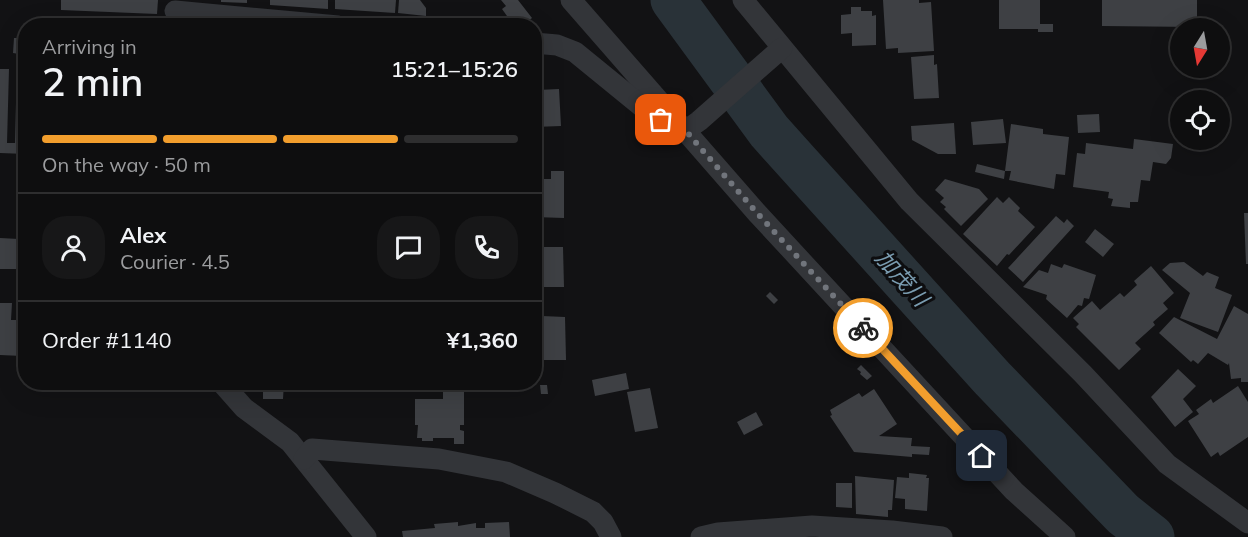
<!DOCTYPE html>
<html lang="en">
<head>
<meta charset="utf-8">
<style>
  body { margin:0; font-family:Mulish,"Noto Sans JP",sans-serif; background:#171718; color:#f1f3f6; height:100vh; display:flex; flex-direction:column; font-size:22px; white-space:nowrap }
  * { box-sizing:border-box; margin:0 }
  p { font-size:20px; color:#9b9c9e }
  .icon { flex:none; width:33px; height:33px; fill:none; stroke:currentColor; stroke-width:2; stroke-linecap:round; stroke-linejoin:round }
  .map { position:relative; flex:1; overflow:hidden }
  .drawer { position:absolute; left:18px; top:18px; width:524px; height:372px; display:flex; flex-direction:column; background:#0e0e0f; border-radius:24px; box-shadow:0 6px 24px #0002,0 0 0 2px #2e2e2f }
  .drawer>* { flex:none }
  .needle { width:39px; rotate:191deg }
  .tools { position:absolute; left:1170px; top:18px; display:grid; gap:12px }
  .tools a { display:grid; place-items:center; width:60px; height:60px; border-radius:50%; background:#0e0e0f; box-shadow:0 6px 24px #0002,0 0 0 2px #2e2e2f; font-size:30px }
  .pin { position:absolute; display:grid; place-items:center; width:51px; height:51px; color:#fff; margin:-26px; border-radius:12px; box-shadow:0 3px 9px #0006 }
  .courier { position:absolute; display:grid; place-items:center; width:60px; height:60px; margin:-30px; border:4px solid #f29e2d; border-radius:50%; background:#fff; color:#222; box-shadow:0 2px 8px #0007 }
  .headline em { font-style:normal; font-weight:600 }
  .headline div { display:flex; flex-direction:column-reverse }
  .headline { display:flex; align-items:center; justify-content:space-between; height:102px; padding:0 24px }
  h1 { font-size:39px; font-weight:600; line-height:45px }
  .bar { display:grid; grid-template-columns:repeat(4,1fr); gap:9px 6px; align-content:center; height:72px; padding:0 24px }
  .bar i { height:8px; border-radius:4px; background:#2e2e2f }
  .bar .on { background:#f29e2d }
  .bar p { grid-column:span 4 }
  .line { display:flex; align-items:center; gap:15px; padding:0 24px; border-top:2px solid #2e2e2f }
  .line div { flex:1 }
  .round { display:grid; place-items:center; flex:none; width:63px; height:63px; border-radius:24px; background:#171718 }
  .map>svg:first-child { display:block }
  .lines { fill:none; stroke-linecap:round; stroke-linejoin:round }
  .river { stroke:#293238; stroke-width:45 }
  .building { fill:#3e4044 }
  .minor { stroke:#333539; stroke-width:21 }
  .done { stroke:#71757c; stroke-width:6; stroke-dasharray:0 10.8 }
  .route { stroke:#f29e2d; stroke-width:8 }
  .labels { text-anchor:middle; stroke-width:6; stroke-linejoin:round; paint-order:stroke }
  .water-label { font-size:22px; font-style:italic; fill:#7a9cb0; stroke:#0d0d0f }
</style>
</head>
<body>
<div class="map">
<svg width="1248" height="537" viewBox="0 0 1248 537">
  <rect width="100%" height="100%" fill="#121214"/>
  <g class="lines">
    <path class="river" d="M 673,0 L 769,131 L 795,160 L 992,378 L 1123,514 L 1152,537"/>
  </g>
  <g class="building">
    <path d="M 61,0 L 158,0 L 157,14 L 61,10 Z"/>
    <path d="M 221,0 L 247,0 L 247,3 L 221,2 Z"/>
    <path d="M 270,0 L 328,0 L 328,9 L 270,5 Z"/>
    <path d="M 335,0 L 396,0 L 395,13 L 335,9 Z"/>
    <path d="M 399,0 L 420,0 L 426,8 L 426,16 L 398,13 Z"/>
    <path d="M 501,0 L 518,0 L 532,18 L 522,26 L 514,26 L 502,9 L 506,6 Z"/>
    <path d="M 883,0 L 919,0 L 919,3 L 931,2 L 934,51 L 898,53 L 898,48 L 886,49 Z"/>
    <path d="M 999,0 L 1040,0 L 1040,24 L 1053,24 L 1053,32 L 1038,32 L 1038,29 L 999,29 Z"/>
    <path d="M 1102,0 L 1197,0 L 1197,27 L 1102,26 Z"/>
    <path d="M 851,7 L 861,7 L 861,11 L 872,11 L 872,16 L 876,15 L 876,45 L 852,46 L 852,33 L 841,34 L 841,15 L 851,14 Z"/>
    <path d="M 19,30 L 26,30 L 26,63 L 18,62 L 19,54 L 13,53 L 14,38 L 19,38 Z"/>
    <path d="M 934,55 L 934,65 L 937,64 L 939,98 L 914,99 L 911,57 Z"/>
    <path d="M 0,69 L 9,69 L 7,143 L 15,143 L 16,102 L 26,103 L 26,154 L 0,153 Z"/>
    <path d="M 534,86 L 537,86 L 537,90 L 559,89 L 561,126 L 534,127 Z"/>
    <path d="M 1099,114 L 1100,132 L 1078,133 L 1077,115 Z"/>
    <path d="M 1003,119 L 1006,143 L 973,145 L 971,122 Z"/>
    <path d="M 954,123 L 956,154 L 938,154 L 912,140 L 911,126 Z"/>
    <path d="M 1011,124 L 1043,129 L 1043,134 L 1069,137 L 1065,175 L 1056,174 L 1054,189 L 1009,180 L 1011,171 L 1005,171 L 1004,179 L 975,172 L 977,164 L 1005,171 Z"/>
    <path d="M 1134,139 L 1173,144 L 1171,158 L 1166,164 L 1153,162 L 1150,181 L 1141,180 L 1138,202 L 1130,202 L 1130,208 L 1111,206 L 1113,199 L 1108,198 L 1109,192 L 1073,187 L 1077,153 L 1085,154 L 1086,143 L 1133,149 Z"/>
    <path d="M 551,171 L 564,171 L 564,218 L 534,217 L 534,179 L 551,179 Z"/>
    <path d="M 945,179 L 979,189 L 988,199 L 961,226 L 944,209 L 946,207 L 940,202 L 944,198 L 935,190 Z"/>
    <path d="M 997,197 L 1003,203 L 1009,197 L 1020,208 L 1018,211 L 1035,227 L 1009,255 L 1007,254 L 997,266 L 963,234 Z"/>
    <path d="M 1244,213 L 1248,213 L 1248,264 L 1246,264 Z"/>
    <path d="M 1056,216 L 1064,223 L 1067,219 L 1074,226 L 1023,282 L 1008,268 Z"/>
    <path d="M 1095,229 L 1114,244 L 1103,257 L 1085,242 Z"/>
    <path d="M 19,237 L 26,237 L 26,253 L 18,252 L 17,269 L 0,269 L 0,238 L 19,239 Z"/>
    <path d="M 534,247 L 563,247 L 564,287 L 534,287 Z"/>
    <path d="M 1184,262 L 1203,276 L 1207,272 L 1219,277 L 1215,288 L 1232,295 L 1218,332 L 1180,318 L 1190,293 L 1162,270 L 1170,263 Z"/>
    <path d="M 1051,264 L 1062,268 L 1064,264 L 1096,275 L 1089,299 L 1084,298 L 1082,306 L 1078,305 L 1067,318 L 1046,299 L 1047,295 L 1023,287 L 1039,270 L 1048,273 Z"/>
    <path d="M 1151,266 L 1174,293 L 1163,303 L 1168,309 L 1153,322 L 1155,325 L 1135,343 L 1141,349 L 1119,370 L 1076,327 L 1079,324 L 1073,318 L 1092,301 L 1100,310 L 1120,293 L 1124,297 L 1137,285 L 1134,281 Z"/>
    <path d="M 770,292 L 778,300 L 774,304 L 766,296 Z"/>
    <path d="M 0,303 L 12,303 L 11,320 L 22,320 L 22,356 L 0,355 Z"/>
    <path d="M 1234,306 L 1248,314 L 1248,382 L 1241,382 L 1241,378 L 1231,379 L 1229,363 L 1228,365 L 1208,353 L 1198,364 L 1193,360 L 1191,362 L 1159,333 L 1174,317 L 1217,339 Z"/>
    <path d="M 542,316 L 565,317 L 566,360 L 543,360 Z"/>
    <path d="M 861,365 L 872,376 L 867,380 L 860,374 L 861,372 L 857,369 Z"/>
    <path d="M 1178,369 L 1196,386 L 1183,399 L 1193,412 L 1175,427 L 1151,397 Z"/>
    <path d="M 626,373 L 629,389 L 595,396 L 592,380 Z"/>
    <path d="M 253,382 L 284,382 L 283,399 L 263,399 L 263,392 L 252,391 Z"/>
    <path d="M 443,382 L 464,382 L 464,425 L 460,425 L 460,430 L 464,431 L 464,444 L 454,444 L 454,438 L 433,438 L 433,441 L 422,441 L 422,438 L 417,438 L 418,425 L 415,425 L 415,399 L 443,399 Z"/>
    <path d="M 540,385 L 547,385 L 548,394 L 541,394 Z"/>
    <path d="M 1238,386 L 1248,402 L 1248,437 L 1220,456 L 1218,452 L 1211,457 L 1188,421 L 1199,414 L 1196,410 L 1211,399 L 1213,403 Z"/>
    <path d="M 650,388 L 658,428 L 635,432 L 627,392 Z"/>
    <path d="M 874,389 L 897,424 L 879,436 L 912,438 L 911,446 L 930,447 L 929,455 L 912,454 L 912,457 L 854,452 L 830,416 L 832,415 L 830,410 L 859,393 L 862,397 Z"/>
    <path d="M 756,412 L 763,425 L 744,435 L 737,422 Z"/>
    <path d="M 909,473 L 927,475 L 926,478 L 929,478 L 927,511 L 905,509 L 905,499 L 895,498 L 897,477 L 909,478 Z"/>
    <path d="M 855,476 L 894,480 L 892,510 L 888,510 L 888,517 L 856,514 Z"/>
    <path d="M 836,483 L 852,483 L 852,508 L 836,507 Z"/>
    <path d="M 458,522 L 458,526 L 476,523 L 476,528 L 485,528 L 485,523 L 509,522 L 510,537 L 403,537 L 402,531 L 435,528 L 434,524 Z"/>
  </g>
  <g class="lines">
    <g class="minor">
      <path d="M 571,0 L 757,213 L 1014,491 L 1065,537"/>
      <path d="M 743,0 L 909,201 L 1083,374 L 1167,464 L 1248,523"/>
      <path d="M 175,11 L 338,26"/>
      <path d="M 534,43 L 557,45 L 575,52 L 651,114 L 675,128 L 685,131 L 699,121 L 782,48"/>
      <path d="M 221,382 L 244,408 L 290,442 L 366,537"/>
      <path d="M 304,459 L 312,449 L 325,450 L 439,459 L 506,472 L 555,493 L 593,512 L 603,522 L 611,537"/>
      <path d="M 701,537 L 718,533 L 812,526 L 892,531 L 942,537"/>
    </g>
  </g>
  <g class="lines">
    <path class="done" d="M 661,120 L 675,128 L 685,130 L 757,213 L 863,328"/>
    <path class="route" d="M 863,328 L 982,456"/>
  </g>
  <g class="labels">
    <g class="water-label">
      <text transform="translate(902 278) rotate(48)" y="8">加茂川</text>
    </g>
  </g>
</svg>
<div class="tools">
<a><svg class="needle" viewBox="-14 -14 28 28"><path d="M0-13l5 13h-10z" fill="#e53935"/><path d="M0 13l5-13h-10z" fill="#9b9c9e"/></svg></a>
<a><svg class="icon" aria-label="locate" viewBox="0 0 24 24"><circle cx="12" cy="12" r="6"/><path d="M12 2v4M12 18v4M2 12h4M18 12h4"/></svg></a>
</div>
<div class="pin" style="left:661px;top:120px;background:#ea580c"><svg class="icon" aria-label="bag" viewBox="0 0 24 24"><path d="M5 8h14l-1 12H6zM9 8a3 3 0 0 1 6 0"/></svg></div>
<div class="pin" style="left:982px;top:456px;background:#1f2937"><svg class="icon" aria-label="home" viewBox="0 0 24 24"><path d="M3 11l9-7 9 7M6 9v11h12V9"/></svg></div>
<div class="courier" style="left:863px;top:328px"><svg class="icon" aria-label="bike" viewBox="0 0 24 24"><circle cx="6" cy="16" r="4"/><circle cx="18" cy="16" r="4"/><path d="M6 16l4-8h5l3 8M10 8l3 8H6M13 5h3"/></svg></div>
<section class="drawer">
<div class="headline"><div><h1>2 min</h1><p>Arriving in</p></div><em>15:21–15:26</em></div>
<div class="bar"><i class="on"></i><i class="on"></i><i class="on"></i><i></i><p>On the way · 50 m</p></div>
<div class="line" style="height:108px"><a class="round"><svg class="icon" aria-label="person" viewBox="0 0 24 24"><circle cx="12" cy="8" r="4"/><path d="M4 21q1-7 8-7t8 7"/></svg></a><div><b>Alex</b><p>Courier · 4.5</p></div><a class="round"><svg class="icon" aria-label="chat" viewBox="0 0 24 24"><path d="M4 5h16v11H9l-5 4z"/></svg></a><a class="round"><svg class="icon" aria-label="phone" viewBox="0 0 24 24"><path d="M5 4h4l2 5-3 2q2 4 5 5l2-3 5 2v4C11 20 4 13 5 4z"/></svg></a></div>
<div class="line" style="height:78px"><div>Order #1140</div><b>¥1,360</b></div>
</section>
</div>
</body>
</html>
